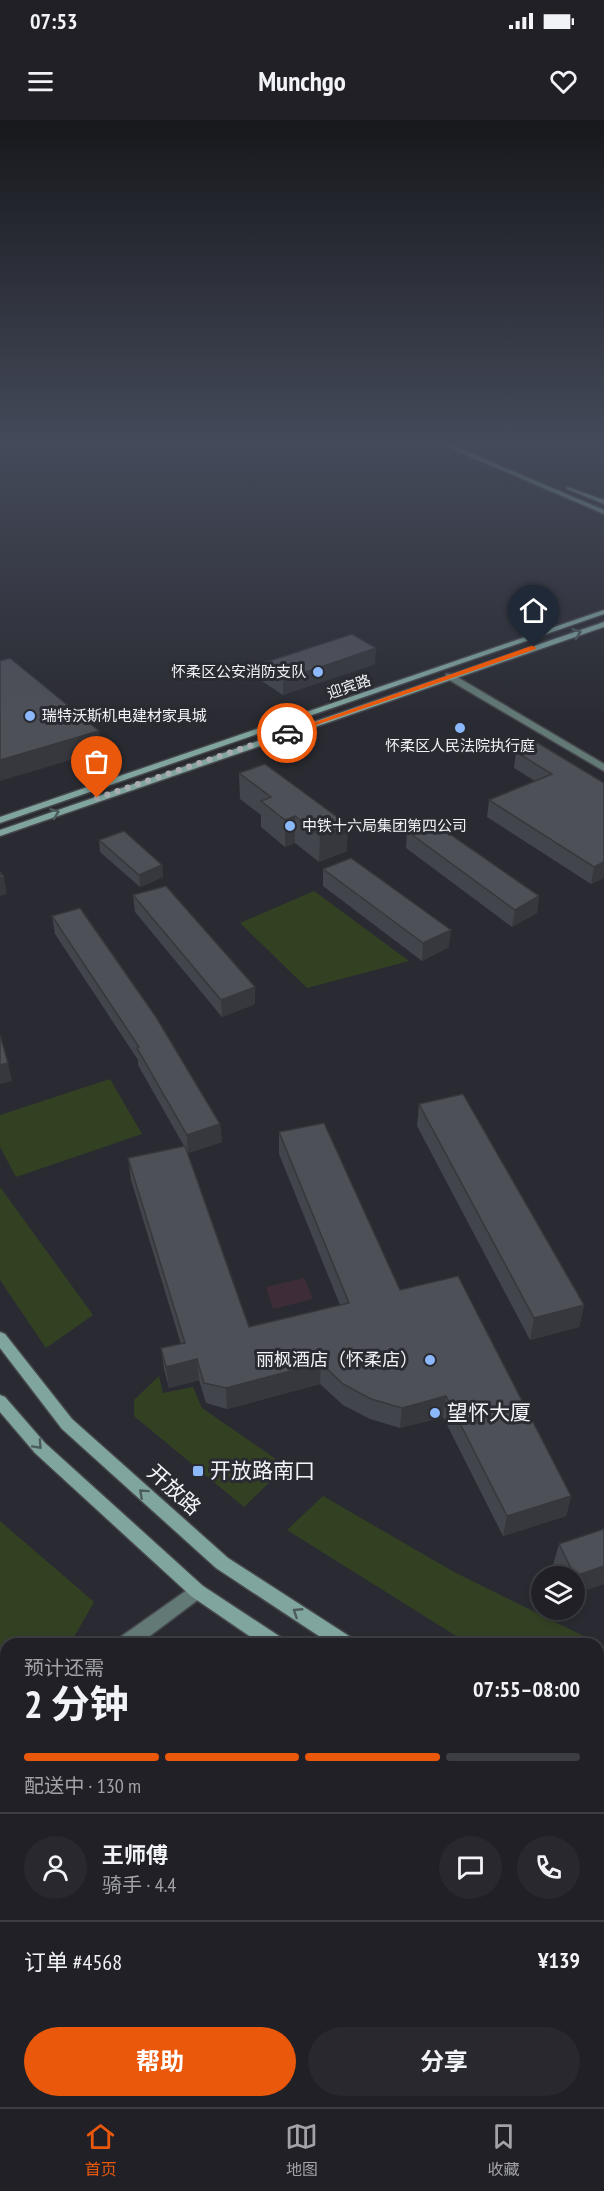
<!DOCTYPE html>
<html lang="zh">
<head>
<meta charset="utf-8">
<style>
  body { margin:0; font-family:"PT Sans Narrow","Noto Sans SC",sans-serif; background:#28282e; color:#f1f3f6; height:100vh; display:flex; flex-direction:column; font-size:22px; white-space:nowrap }
  * { box-sizing:border-box; margin:0 }
  p { font-size:20px; color:#a2a3a7 }
  .icon { flex:none; width:33px; height:33px; fill:none; stroke:currentColor; stroke-width:2; stroke-linecap:round; stroke-linejoin:round }
  .map { position:relative; flex:1; overflow:hidden }
  .details { position:absolute; left:0px; top:1518px; width:604px; height:470px; display:flex; flex-direction:column; background:#202026; border-radius:18px 18px 0 0; box-shadow:0 3px 9px #0003,0 0 0 2px #3d3e43 }
  .details>* { flex:none }
  .controls { position:absolute; left:531px; top:1446px; display:grid; gap:12px }
  .controls a { display:grid; place-items:center; width:54px; height:54px; border-radius:50%; background:#202026; box-shadow:0 3px 9px #0003,0 0 0 2px #3d3e43; font-size:30px }
  .pin { position:absolute; display:grid; place-items:center; width:51px; height:51px; color:#fff; margin:-62px -26px; border-radius:50% 50% 50% 0; rotate:-45deg; box-shadow:0 0 6px #0007 }
  .pin .icon { rotate:45deg }
  .courier { position:absolute; display:grid; place-items:center; width:60px; height:60px; margin:-30px; border:4px solid #ea580c; border-radius:50%; background:#fff; color:#222; box-shadow:0 2px 8px #0007 }
  .overview em { font-style:normal; font-weight:700 }
  .overview div { display:flex; flex-direction:column-reverse }
  .overview { display:flex; align-items:center; justify-content:space-between; height:102px; padding:0 24px }
  h1 { font-size:39px; font-weight:700; line-height:45px }
  .bar { display:grid; grid-template-columns:repeat(4,1fr); gap:9px 6px; align-content:center; height:72px; padding:0 24px }
  .bar i { height:8px; border-radius:4px; background:#3d3e43 }
  .bar .selected { background:#ea580c }
  .bar p { grid-column:span 4 }
  .line { display:flex; align-items:center; gap:15px; padding:0 24px; border-top:2px solid #3d3e43 }
  .line div { flex:1 }
  .round { display:grid; place-items:center; flex:none; width:63px; height:63px; border-radius:32px; background:#28282e }
  .cta { display:flex; gap:12px; margin-top:auto; padding:12px 24px }
  .cta a { flex:1; height:69px; border-radius:36px; background:#ea580c; color:#fff; font-size:24px; font-weight:700; line-height:69px; text-align:center }
  .cta a+a { background:#28282e; color:#f1f3f6 }
  .status { display:flex; justify-content:space-between; align-items:center; height:42px; padding:0 30px; background:#202026; direction:ltr }
  .status svg { height:16px; fill:currentColor }
  header { display:flex; justify-content:space-between; align-items:center; height:78px; padding:0 24px; background:#202026; font-size:27px; font-weight:700 }
  .menu { display:flex; justify-content:space-around; align-items:center; height:84px; border-top:2px solid #3d3e43; background:#202026; font-size:16px; color:#a2a3a7 }
  .menu a { display:grid; justify-items:center; gap:3px }
  .menu .selected { color:#ea580c }
  .map>svg:first-child { display:block }
  .industrial { fill:#3e2d38 }
  .green { fill:#334123 }
  .lines { fill:none; stroke-linecap:round; stroke-linejoin:round }
  .minor-casing { stroke:#46474e; stroke-width:3 }
  .secondary-casing { stroke:#46474e; stroke-width:3 }
  .minor { fill:#627975; fill-rule:evenodd }
  .secondary { fill:#80a59f; fill-rule:evenodd }
  .wall { fill:#43454c }
  .shaded-wall { fill:#37383e }
  .building { fill:#4e5058; stroke:#37383e; stroke-width:1.5 }
  .oneway { stroke:#4c5c5e }
  .route { fill:#ea580c }
  .done { stroke:#abacb2; stroke-width:6; stroke-dasharray:0 10.8 }
  .poi-dot { fill:#8bb9fc; stroke:#2a2b32; stroke-width:2 }
  .labels { text-anchor:middle; stroke-width:6; stroke-linejoin:round; paint-order:stroke }
  .far-poi-label { font-size:15px; fill:#f1f2f7; stroke:#2a2b32; text-anchor:start }
  .far-street-label { font-size:15px; fill:#f1f2f7; stroke:#2a2b32 }
  .poi-label { font-size:18px; fill:#f1f2f7; stroke:#2a2b32; text-anchor:end }
  .near-poi-label { font-size:21px; fill:#f1f2f7; stroke:#2a2b32; text-anchor:start }
  .near-street-label { font-size:21px; fill:#f1f2f7; stroke:#2a2b32 }
</style>
</head>
<body>
<div class="status"><b>07:53</b><svg viewBox="0 0 49 12"><path d="M0 12V9h3v3zM5 12V6h3v6zM10 12V3h3v9zM15 12V0h3v12zM26 1h20v11H26zM47 4h2v5h-2z"/></svg></div>
<header><svg class="icon" aria-label="menu" viewBox="0 0 24 24"><path d="M4 6h16M4 12h16M4 18h16"/></svg>Munchgo<svg class="icon" aria-label="heart" viewBox="0 0 24 24"><path d="M12 20l-8-8c-3-5 5-10 8-4 3-6 11-1 8 4z"/></svg></header>
<div class="map">
<svg width="604" height="1987" viewBox="0 0 604 1987">
  <rect width="100%" height="100%" fill="#2a2b32"/>
  <path class="industrial" d="M 304,1158 L 313,1179 L 273,1189 L 266,1167 Z"/>
  <g class="green">
    <path d="M 314,771 L 409,841 L 307,868 L 240,803 Z"/>
    <path d="M 110,959 L 142,1014 L 16,1057 L 0,1027 L 0,995 Z"/>
    <path d="M 0,1067 L 93,1195 L 46,1228 L 0,1160 Z"/>
    <path d="M 159,1256 L 163,1273 L 193,1267 L 202,1288 L 286,1346 L 244,1387 L 134,1296 L 134,1280 Z"/>
    <path d="M 323,1376 L 454,1452 L 604,1526 L 604,1589 L 599,1586 L 598,1524 L 469,1524 L 287,1410 Z"/>
    <path d="M 0,1401 L 94,1482 L 70,1524 L 6,1524 L 6,1676 L 0,1692 Z"/>
    <path d="M 599,1768 L 604,1771 L 604,1987 L 157,1987 L 156,1982 L 598,1982 Z"/>
  </g>
  <g class="lines">
    <defs>
      <g id="minor">
        <path d="M 446,554 L 452,554 L 604,644 L 604,651 L 446,558 Z"/>
        <path d="M 197,1463 L 203,1466 L 205,1471 L 203,1476 L 139,1524 L 117,1524 L 119,1518 Z"/>
      </g>
      <g id="secondary">
        <path d="M 436,322 L 444,322 L 604,390 L 604,394 Z"/>
        <path d="M 567,367 L 604,380 L 604,384 L 567,369 Z"/>
        <path d="M 604,490 L 604,494 L 0,703 L 0,697 Z"/>
        <path d="M 604,502 L 604,507 L 0,716 L 0,710 Z"/>
        <path d="M 0,1212 L 5,1214 L 72,1299 L 228,1438 L 352,1518 L 354,1524 L 331,1524 L 216,1448 L 62,1309 L 0,1228 Z"/>
        <path d="M 0,1275 L 5,1277 L 45,1323 L 203,1466 L 282,1518 L 284,1524 L 261,1524 L 191,1476 L 35,1333 L 0,1292 Z"/>
        <path d="M 598,1658 L 604,1660 L 604,1679 L 598,1677 Z"/>
        <path d="M 598,1706 L 604,1708 L 604,1727 L 598,1725 Z"/>
      </g>
    </defs>
    <use href="#minor" class="minor-casing"/>
    <use href="#secondary" class="secondary-casing"/>
    <use href="#minor" class="minor"/>
    <use href="#secondary" class="secondary"/>
  </g>
  <g class="wall">
    <path d="M 260,544 L 375,544 L 283,575 L 260,560 Z"/>
    <path d="M 516,632 L 604,663 L 604,758 L 591,764 L 487,697 L 489,680 L 535,661 L 514,648 Z"/>
    <path d="M 239,653 L 347,731 L 319,742 L 295,723 L 285,727 L 261,707 L 261,695 L 240,679 Z"/>
    <path d="M 407,711 L 539,776 L 537,793 L 512,807 L 406,728 Z"/>
    <path d="M 99,720 L 162,745 L 163,757 L 140,767 L 100,732 Z"/>
    <path d="M 323,749 L 449,827 L 422,841 L 323,766 Z"/>
    <path d="M 133,775 L 255,884 L 222,897 L 135,792 Z"/>
    <path d="M 52,796 L 220,1004 L 222,1022 L 188,1033 L 249,1207 L 340,1185 L 279,1034 L 279,1012 L 400,1170 L 571,1376 L 566,1396 L 503,1416 L 443,1297 L 400,1308 L 370,1299 L 343,1285 L 320,1264 L 227,1289 L 206,1283 L 199,1260 L 169,1268 L 164,1249 L 161,1228 L 181,1224 L 131,1060 L 128,1038 L 184,1026 L 138,945 L 138,940 L 55,814 Z"/>
    <path d="M 419,984 L 584,1185 L 579,1207 L 530,1220 L 417,1006 Z"/>
    <path d="M 604,1409 L 604,1464 L 574,1474 L 574,1456 L 559,1456 L 553,1445 L 559,1424 Z"/>
  </g>
  <g class="shaded-wall">
    <path d="M 376,528 L 375,544 L 283,575 L 283,560 Z"/>
    <path d="M 99,611 L 101,631 L 0,661 L 0,640 Z"/>
    <path d="M 295,696 L 295,723 L 285,727 L 285,700 Z"/>
    <path d="M 348,705 L 347,731 L 319,742 L 320,716 Z"/>
    <path d="M 604,742 L 604,758 L 591,764 L 594,747 Z"/>
    <path d="M 162,745 L 163,757 L 140,767 L 139,755 Z"/>
    <path d="M 4,757 L 7,774 L 0,776 L 0,758 Z"/>
    <path d="M 539,776 L 537,793 L 512,807 L 515,790 Z"/>
    <path d="M 451,810 L 449,827 L 422,841 L 423,823 Z"/>
    <path d="M 255,867 L 255,884 L 222,897 L 221,880 Z"/>
    <path d="M 8,943 L 12,961 L 0,964 L 0,945 Z"/>
    <path d="M 220,1004 L 222,1022 L 188,1033 L 187,1015 Z"/>
    <path d="M 584,1185 L 579,1207 L 530,1220 L 534,1198 Z"/>
    <path d="M 197,1239 L 199,1260 L 169,1268 L 166,1247 Z"/>
    <path d="M 321,1243 L 320,1264 L 227,1289 L 226,1268 Z"/>
    <path d="M 446,1276 L 443,1297 L 400,1308 L 402,1288 Z"/>
    <path d="M 571,1376 L 566,1396 L 503,1416 L 507,1396 Z"/>
    <path d="M 604,1446 L 604,1464 L 574,1474 L 575,1456 Z"/>
  </g>
  <g class="building">
    <path d="M 352,514 L 376,528 L 283,560 L 260,544 Z"/>
    <path d="M 10,538 L 99,611 L 0,640 L 0,541 Z"/>
    <path d="M 538,623 L 604,663 L 604,742 L 594,747 L 489,680 L 552,654 L 516,632 Z"/>
    <path d="M 265,644 L 348,705 L 320,716 L 295,696 L 285,700 L 261,681 L 271,677 L 239,653 Z"/>
    <path d="M 431,701 L 539,776 L 515,790 L 407,711 Z"/>
    <path d="M 124,711 L 162,745 L 139,755 L 99,720 Z"/>
    <path d="M 351,738 L 451,810 L 423,823 L 323,749 Z"/>
    <path d="M 0,752 L 4,757 L 0,758 Z"/>
    <path d="M 166,766 L 255,867 L 221,880 L 133,775 Z"/>
    <path d="M 80,788 L 156,897 L 220,1004 L 187,1015 L 137,928 L 139,927 L 52,796 Z"/>
    <path d="M 0,915 L 8,943 L 0,945 Z"/>
    <path d="M 463,974 L 584,1185 L 534,1198 L 419,984 Z"/>
    <path d="M 324,1003 L 400,1170 L 458,1156 L 571,1376 L 507,1396 L 446,1276 L 402,1288 L 371,1279 L 343,1264 L 321,1243 L 226,1268 L 204,1263 L 197,1239 L 166,1247 L 161,1228 L 185,1223 L 128,1038 L 185,1026 L 249,1207 L 349,1183 L 279,1012 Z"/>
    <path d="M 604,1409 L 604,1446 L 575,1456 L 559,1424 Z"/>
  </g>
  <defs><path id="oneway-chevron" d="M-2-3.5L2.5 0L-2 3.5" fill="none" stroke-width="1.6" stroke-linecap="round" stroke-linejoin="round" transform="scale(1.5)"/></defs>
  <g class="oneway">
    <use href="#oneway-chevron" transform="translate(577 513) rotate(-19)"/>
    <use href="#oneway-chevron" transform="translate(55 693) rotate(-20)"/>
    <use href="#oneway-chevron" transform="translate(38 1325) rotate(47)"/>
    <use href="#oneway-chevron" transform="translate(143 1373) rotate(-138)"/>
    <use href="#oneway-chevron" transform="translate(297 1492) rotate(-147)"/>
  </g>
  <linearGradient id="sky" x2="0" y2="1"><stop stop-color="#17181c"/><stop offset="0.54" stop-color="#444a5a"/><stop offset="1" stop-color="#444a5a" stop-opacity="0"/></linearGradient>
  <rect width="604" height="600" fill="url(#sky)"/>
  <path class="route" d="M 534,525 L 536,529 L 290,614 L 284,613 Z"/>
  <g class="lines">
    <path class="done" d="M 97,678 L 287,613"/>
  </g>
  <g class="poi-dot">
    <circle cx="318" cy="552" r="6"/>
    <circle cx="30" cy="596" r="6"/>
    <circle cx="460" cy="608" r="6"/>
    <circle cx="290" cy="706" r="6"/>
    <circle cx="430" cy="1240" r="6"/>
    <circle cx="435" cy="1293" r="6"/>
    <rect x="192" y="1345" width="12" height="12" rx="3"/>
  </g>
  <g class="labels">
    <g class="far-poi-label">
      <text x="306" y="557" text-anchor="end">怀柔区公安消防支队</text>
      <text x="42" y="601">瑞特沃斯机电建材家具城</text>
      <text x="460" y="631" text-anchor="middle">怀柔区人民法院执行庭</text>
      <text x="302" y="711">中铁十六局集团第四公司</text>
    </g>
    <g class="far-street-label">
      <text transform="translate(349 567) rotate(-19)" y="5">迎宾路</text>
    </g>
    <g class="poi-label">
      <text x="418" y="1246">丽枫酒店（怀柔店）</text>
    </g>
    <g class="near-poi-label">
      <text x="447" y="1300">望怀大厦</text>
      <text x="210" y="1358">开放路南口</text>
    </g>
    <g class="near-street-label">
      <text transform="translate(174 1370) rotate(42)" y="7">开放路</text>
    </g>
  </g>
</svg>
<div class="controls">
<a><svg class="icon" aria-label="layers" viewBox="0 0 24 24"><path d="M12 4l9 5-9 5-9-5zM3 14l9 5 9-5"/></svg></a>
</div>
<div class="pin" style="left:97px;top:678px;background:#ea580c"><svg class="icon" aria-label="bag" viewBox="0 0 24 24"><path d="M5 8h14l-1 12H6zM9 8a3 3 0 0 1 6 0"/></svg></div>
<div class="pin" style="left:534px;top:527px;background:#1f2937"><svg class="icon" aria-label="home" viewBox="0 0 24 24"><path d="M3 11l9-7 9 7M6 9v11h12V9"/></svg></div>
<div class="courier" style="left:287px;top:613px"><svg class="icon" aria-label="car" viewBox="0 0 24 24"><path d="M5 17H2v-5l4-1 3-4h7l3 4 3 1v5h-3M9 17h6M6 11h13"/><circle cx="7" cy="17" r="2"/><circle cx="17" cy="17" r="2"/></svg></div>
<section class="details">
<div class="overview"><div><h1>2 分钟</h1><p>预计还需</p></div><em>07:55–08:00</em></div>
<div class="bar"><i class="selected"></i><i class="selected"></i><i class="selected"></i><i></i><p>配送中 · 130 m</p></div>
<div class="line" style="height:108px"><a class="round"><svg class="icon" aria-label="person" viewBox="0 0 24 24"><circle cx="12" cy="8" r="4"/><path d="M4 21q1-7 8-7t8 7"/></svg></a><div><b>王师傅</b><p>骑手 · 4.4</p></div><a class="round"><svg class="icon" aria-label="chat" viewBox="0 0 24 24"><path d="M4 5h16v11H9l-5 4z"/></svg></a><a class="round"><svg class="icon" aria-label="phone" viewBox="0 0 24 24"><path d="M5 4h4l2 5-3 2q2 4 5 5l2-3 5 2v4C11 20 4 13 5 4z"/></svg></a></div>
<div class="line" style="height:78px"><div>订单 #4568</div><b>¥139</b></div>
<div class="cta"><a>帮助</a><a>分享</a></div>
</section>
</div>
<nav class="menu">
<a class="selected"><svg class="icon" aria-label="home" viewBox="0 0 24 24"><path d="M3 11l9-7 9 7M6 9v11h12V9"/></svg>首页</a>
<a><svg class="icon" aria-label="map" viewBox="0 0 24 24"><path d="M3 6l6-2 6 2 6-2v14l-6 2-6-2-6 2zM9 4v14M15 6v14"/></svg>地图</a>
<a><svg class="icon" aria-label="saved" viewBox="0 0 24 24"><path d="M7 4h10v16l-5-4-5 4z"/></svg>收藏</a>
</nav>
</body>
</html>
